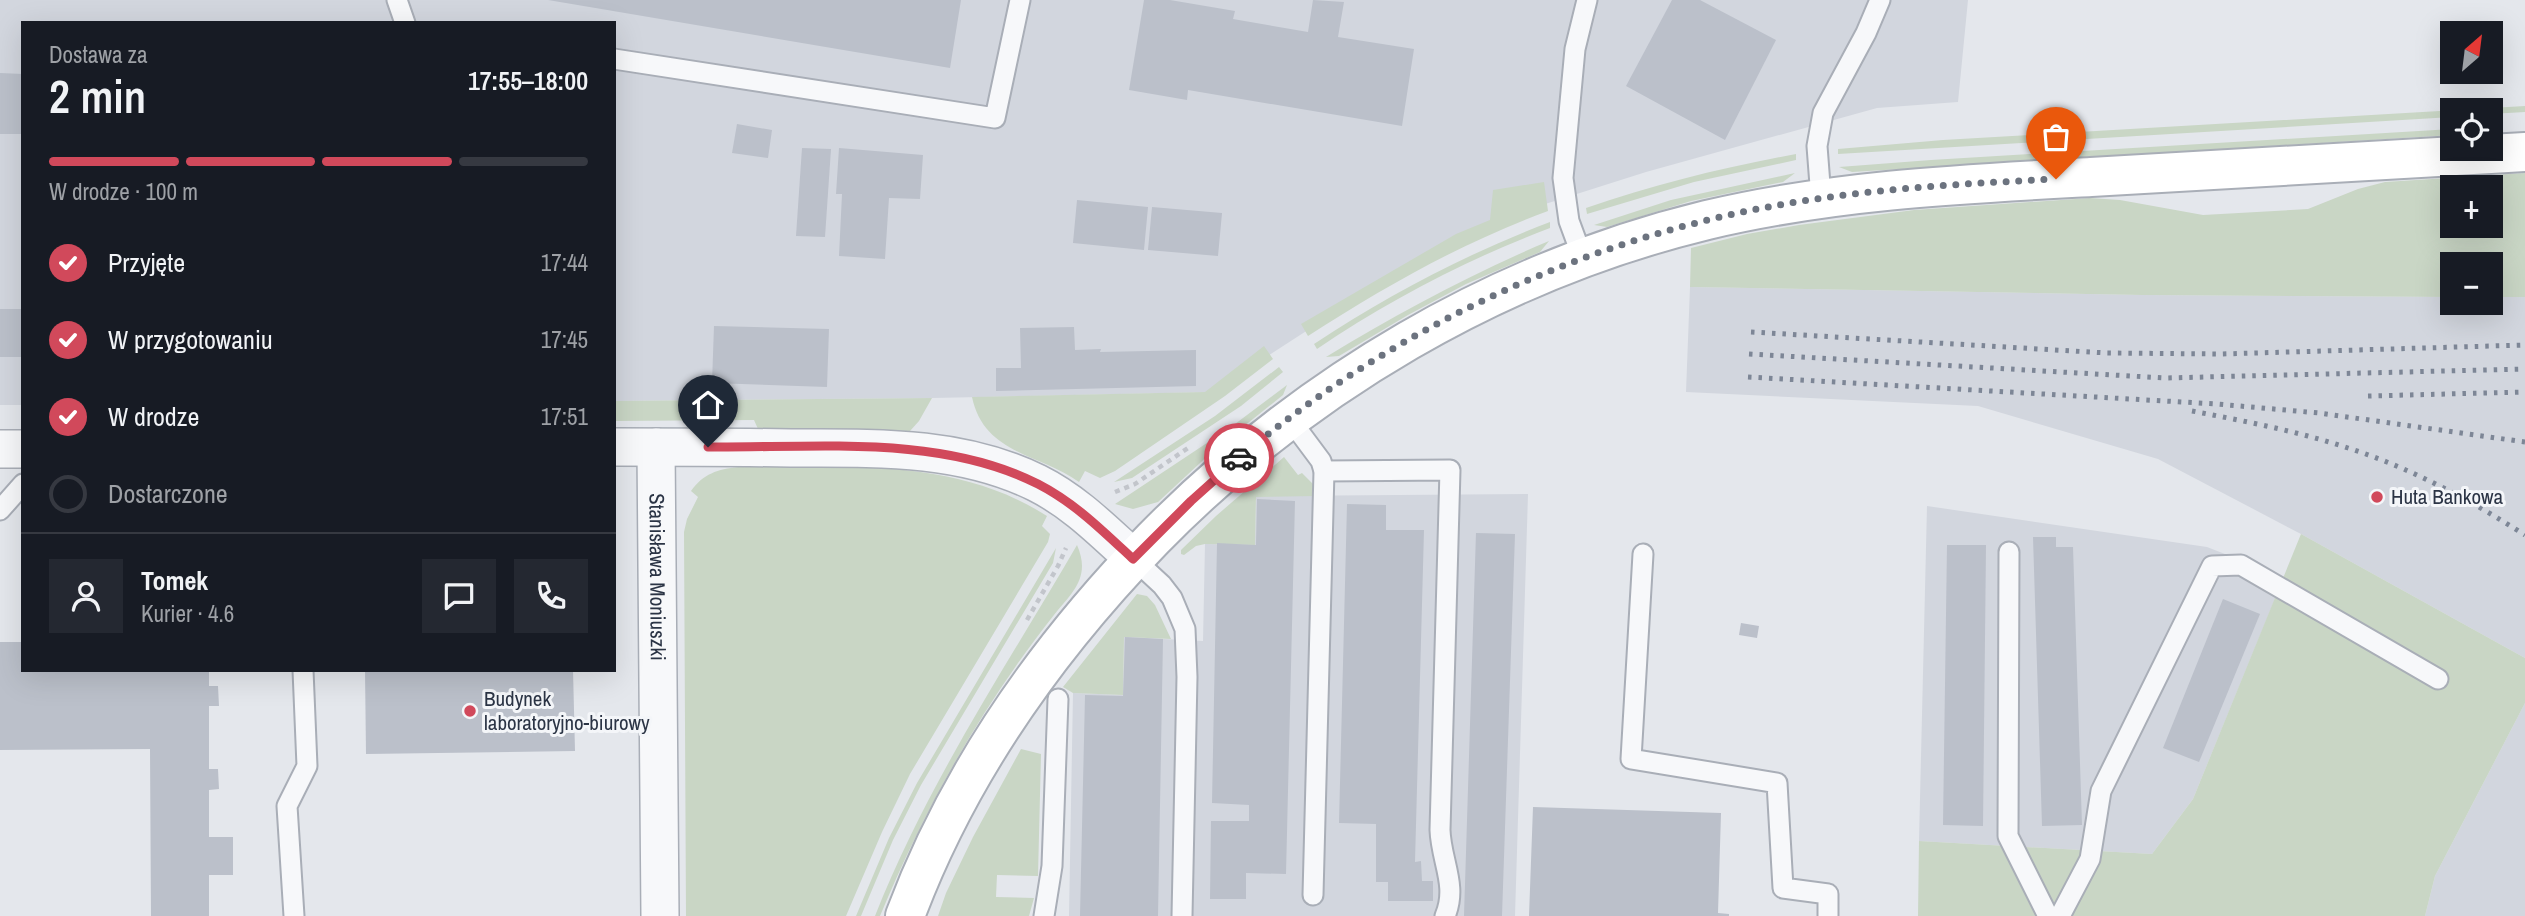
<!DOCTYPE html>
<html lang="pl">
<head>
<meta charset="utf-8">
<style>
  body { margin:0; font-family:"Archivo Narrow",sans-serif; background:#242831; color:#f1f3f6; height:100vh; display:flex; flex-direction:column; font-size:26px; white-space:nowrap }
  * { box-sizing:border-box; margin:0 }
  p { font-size:23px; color:#9ea1a6 }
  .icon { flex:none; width:38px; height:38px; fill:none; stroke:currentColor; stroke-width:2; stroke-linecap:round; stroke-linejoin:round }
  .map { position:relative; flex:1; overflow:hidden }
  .drawer { position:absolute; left:21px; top:21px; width:595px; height:651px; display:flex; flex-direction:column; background:#171b24; border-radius:0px; box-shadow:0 7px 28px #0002 }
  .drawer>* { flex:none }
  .needle { width:46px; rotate:28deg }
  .buttons { position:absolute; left:2440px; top:21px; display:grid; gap:14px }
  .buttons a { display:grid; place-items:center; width:63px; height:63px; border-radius:0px; background:#171b24; box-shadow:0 7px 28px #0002; font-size:35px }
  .pin { position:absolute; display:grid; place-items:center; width:60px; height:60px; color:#fff; margin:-72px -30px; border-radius:50% 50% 50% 0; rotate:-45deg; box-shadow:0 0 7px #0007 }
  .pin .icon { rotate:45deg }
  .courier { position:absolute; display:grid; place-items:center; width:70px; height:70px; margin:-35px; border:5px solid #d1495b; border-radius:50%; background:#fff; color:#222; box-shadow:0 2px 9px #0007 }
  .summary em { font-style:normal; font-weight:600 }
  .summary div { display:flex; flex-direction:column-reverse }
  .summary { display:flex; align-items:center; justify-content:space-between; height:119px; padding:0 28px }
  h1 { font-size:46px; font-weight:600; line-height:52px }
  .bar { display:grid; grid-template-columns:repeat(4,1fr); gap:10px 7px; align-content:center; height:84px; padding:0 28px }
  .bar i { height:9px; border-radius:5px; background:#363941 }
  .bar .active { background:#d1495b }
  .bar p { grid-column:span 4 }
  .line { display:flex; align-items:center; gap:18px; padding:0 28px; border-top:2px solid #363941 }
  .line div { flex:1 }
  .round { display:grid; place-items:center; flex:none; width:74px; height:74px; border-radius:0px; background:#242831 }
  ol { padding:0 28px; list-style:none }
  li { display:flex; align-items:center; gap:21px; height:77px }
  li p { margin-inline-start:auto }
  li .icon { padding:7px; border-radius:50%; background:#d1495b; color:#fff; stroke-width:4 }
  li:last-child { color:#9ea1a6 }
  li i { width:38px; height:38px; border:4px solid #363941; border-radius:50% }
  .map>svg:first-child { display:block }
  .built { fill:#d2d6de }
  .green { fill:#c9d6c5; fill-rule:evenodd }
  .building { fill:#bbc0ca }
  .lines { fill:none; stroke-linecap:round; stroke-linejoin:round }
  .lane-casing { stroke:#a9aeb7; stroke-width:23 }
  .street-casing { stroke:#a9aeb7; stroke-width:40 }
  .secondary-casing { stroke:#a9aeb7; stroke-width:42 }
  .path { stroke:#c2c5cb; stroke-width:4.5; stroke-dasharray:5 5; stroke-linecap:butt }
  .lane { stroke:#f7f8fa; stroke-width:19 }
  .street { stroke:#f7f8fa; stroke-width:37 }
  .secondary { stroke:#fff; stroke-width:38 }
  .rail { stroke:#7d8696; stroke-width:5; stroke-dasharray:3.5 7; stroke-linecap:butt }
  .done { stroke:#6c737f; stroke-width:7; stroke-dasharray:0 12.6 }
  .route { stroke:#d1495b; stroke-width:9 }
  .poi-dot { fill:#d1495b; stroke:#f4f6f9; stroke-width:2.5 }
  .labels { text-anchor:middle; stroke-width:6; stroke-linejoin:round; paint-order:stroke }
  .poi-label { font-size:21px; fill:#2b3445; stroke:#f4f6f9; text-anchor:start }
  .street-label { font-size:21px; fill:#2b3445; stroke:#f4f6f9 }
</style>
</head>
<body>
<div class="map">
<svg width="2525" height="916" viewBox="0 0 2525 916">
  <rect width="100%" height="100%" fill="#e4e7ec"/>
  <g class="built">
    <path d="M 0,0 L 1968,0 L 1958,102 L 1877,108 L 1646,172 L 1523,211 L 1365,293 L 1212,392 L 932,398 L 614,401 L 614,23 L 23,23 L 23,405 L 0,405 Z"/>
    <path d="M 1690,287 L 2142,295 L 2452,297 L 2452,303 L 2490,303 L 2490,297 L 2525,297 L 2525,658 L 2301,534 L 2158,459 L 1978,406 L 1686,392 Z"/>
    <path d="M 1528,494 L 1515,916 L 1069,916 L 1073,693 L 1123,695 L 1124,637 L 1203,641 L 1205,544 L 1255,545 L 1256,496 Z"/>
    <path d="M 1927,506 L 2207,547 L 2284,577 L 2193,799 L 2152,854 L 1919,841 Z"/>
    <path d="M 2525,703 L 2525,916 L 2425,916 L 2435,876 Z"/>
  </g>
  <g class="green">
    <path d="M 2525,106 L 2525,112 L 2490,114 L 2490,110 L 2452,110 L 2452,117 L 1838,154 L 1838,149 L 1943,140 Z"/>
    <path d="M 2452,129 L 2452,135 L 1852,172 L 1839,167 L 1931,160 Z"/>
    <path d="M 1796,154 L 1796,160 L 1694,182 L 1587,214 L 1586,208 C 1655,184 1725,167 1796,154 Z"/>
    <path d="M 1795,173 L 1783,182 L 1691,201 L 1607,227 L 1594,225 L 1671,200 Z"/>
    <path d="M 2525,173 L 2525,297 L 2490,297 L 2490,264 L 2452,264 L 2452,297 L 2142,295 L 1690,287 L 1691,248 L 1747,234 L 1799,225 L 1914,210 L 2090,198 L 2120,200 L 2203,215 L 2308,209 L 2358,189 L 2385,182 ZM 2452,187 L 2490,187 L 2490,226 L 2452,226 Z"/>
    <path d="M 1544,182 L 1548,211 C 1463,242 1384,287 1308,336 L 1301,324 L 1456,234 L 1490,220 L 1493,190 Z"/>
    <path d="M 1550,222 L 1550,228 C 1468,259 1389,300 1317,349 L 1314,344 C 1388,295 1466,254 1550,222 Z"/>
    <path d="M 1549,241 L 1540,252 L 1466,284 L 1408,315 L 1339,356 L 1326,357 C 1398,313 1471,274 1549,241 Z"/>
    <path d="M 1264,346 L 1273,359 L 1225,396 L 1115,471 L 1100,478 L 1085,471 L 1079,482 C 1038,453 984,454 972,397 L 1205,392 Z"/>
    <path d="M 1279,367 L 1283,372 L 1241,406 L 1132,478 L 1114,482 L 1215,416 Z"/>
    <path d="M 1287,385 L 1283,395 L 1213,451 L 1158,502 L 1133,509 L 1115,504 L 1231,427 Z"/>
    <path d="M 932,398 L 919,421 L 910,431 L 758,429 L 754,420 L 614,421 L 614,401 Z"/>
    <path d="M 1284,457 L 1298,475 L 1302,473 L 1316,487 L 1317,496 L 1256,497 L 1255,545 L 1205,544 L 1196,546 L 1184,555 L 1181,554 L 1181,550 L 1216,516 Z"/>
    <path d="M 738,467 C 842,467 955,457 1047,516 L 1042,526 L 1050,534 L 1048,542 L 910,774 L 882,832 L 846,916 L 686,916 L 684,532 L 687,519 L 698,497 L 691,491 C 703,474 718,469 738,467 Z"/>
    <path d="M 2301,534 L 2525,658 L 2525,703 L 2435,876 L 2425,916 L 1918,916 L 1919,841 L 2152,854 L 2193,799 Z"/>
    <path d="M 1077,545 C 1091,577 1073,592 1054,615 C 981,707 925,808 880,916 L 875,916 C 927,784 1006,667 1077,545 Z"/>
    <path d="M 1056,548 L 1053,563 L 921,785 L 893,840 L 861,916 L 856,916 L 889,838 L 917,783 Z"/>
    <path d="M 1137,594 L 1147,596 L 1155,605 L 1171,639 L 1124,637 L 1123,695 L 1073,693 L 1063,687 Z"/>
    <path d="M 1021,749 L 1041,754 L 1038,876 L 997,875 L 996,897 L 1034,898 L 1029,916 L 938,916 L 946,893 L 973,837 Z"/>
  </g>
  <g class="building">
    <path d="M 548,0 L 961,0 L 950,68 Z"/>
    <path d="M 1144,0 L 1170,0 L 1235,11 L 1233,19 L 1308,32 L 1313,0 L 1344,2 L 1338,37 L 1414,49 L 1402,126 L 1188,90 L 1187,100 L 1129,90 Z"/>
    <path d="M 1672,0 L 1700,0 L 1776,40 L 1725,140 L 1626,86 Z"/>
    <path d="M 0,73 L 23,74 L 23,134 L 0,134 Z"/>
    <path d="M 737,124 L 772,130 L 768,158 L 732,153 Z"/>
    <path d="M 802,148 L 831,149 L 825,237 L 796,236 Z"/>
    <path d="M 839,148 L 923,155 L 920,199 L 889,198 L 885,259 L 839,256 L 842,194 L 836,194 Z"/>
    <path d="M 1077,200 L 1148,207 L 1144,250 L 1073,243 Z"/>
    <path d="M 1152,207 L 1222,213 L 1218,256 L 1148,250 Z"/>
    <rect x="0" y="309" width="23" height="48"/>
    <path d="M 714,326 L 829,329 L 827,387 L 712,383 Z"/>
    <path d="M 1074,327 L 1075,350 L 1101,349 L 1100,352 L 1196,350 L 1196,386 L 996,391 L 996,368 L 1021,368 L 1020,328 Z"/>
    <path d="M 1257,499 L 1295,501 L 1286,874 L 1246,873 L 1246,899 L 1210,899 L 1211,821 L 1249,821 L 1249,805 L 1212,803 L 1217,543 L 1256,545 Z"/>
    <path d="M 1347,504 L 1386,505 L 1386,530 L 1424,530 L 1415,862 L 1421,861 L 1422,881 L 1433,881 L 1433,901 L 1388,901 L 1388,882 L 1376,882 L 1376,824 L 1339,823 Z"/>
    <path d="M 1476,533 L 1515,534 L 1502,916 L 1464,916 Z"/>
    <path d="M 2033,537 L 2056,537 L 2056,547 L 2073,547 L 2082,825 L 2042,826 Z"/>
    <path d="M 1947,545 L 1986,545 L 1983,826 L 1943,825 Z"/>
    <path d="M 2223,599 L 2260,614 L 2199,762 L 2163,748 Z"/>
    <path d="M 1741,623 L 1759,626 L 1757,638 L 1739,635 Z"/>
    <path d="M 1125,637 L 1163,639 L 1158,916 L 1080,916 L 1085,695 L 1123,696 Z"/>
    <path d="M 0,642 L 23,642 L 23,670 L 209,670 L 209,686 L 218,686 L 219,706 L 209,706 L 209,769 L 218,769 L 219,789 L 209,790 L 209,837 L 233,837 L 233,875 L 209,875 L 209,916 L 151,916 L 150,749 L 0,750 Z"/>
    <path d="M 365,670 L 573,670 L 575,751 L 366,754 Z"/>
    <path d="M 1533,807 L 1721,813 L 1718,913 L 1729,914 L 1729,916 L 1529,916 Z"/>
  </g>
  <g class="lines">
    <defs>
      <g id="lane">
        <path d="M 397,0 L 405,23"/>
        <path d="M 614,59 L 995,118 L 1020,0"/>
        <path d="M 1821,198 L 1817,146 L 1823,113 L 1866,33 L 1880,0"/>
        <path d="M 1583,259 L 1569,221 L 1563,178 L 1575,49 L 1587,0"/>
        <path d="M 1289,418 L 1321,461 L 1324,471 L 1313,895"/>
        <path d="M 1324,471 L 1450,470 L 1440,830 C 1441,861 1458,886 1445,916"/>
        <path d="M 0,510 L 23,484"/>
        <path d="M 2009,552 L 2008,836 L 2048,916"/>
        <path d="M 1643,554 L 1631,759 L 1777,783 L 1783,888 L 1828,894 L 1828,916"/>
        <path d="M 1134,559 L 1162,585 L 1172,598 L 1185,629 L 1187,677 L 1182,916"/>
        <path d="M 294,916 L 287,806 L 307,766 L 303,670"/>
        <path d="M 1044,916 L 1052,866 L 1058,699"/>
        <path d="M 2060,916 L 2090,859 L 2101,791 L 2212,566 L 2241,565 L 2438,679"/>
      </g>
      <g id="street">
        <path d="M 614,447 C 673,447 732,447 791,448 C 874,448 960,445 1037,483 C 1075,502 1103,531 1134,559"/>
        <path id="s1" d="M 656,447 L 660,916"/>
        <path d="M 0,449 L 23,449"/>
      </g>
      <path id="secondary" d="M 905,916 C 958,774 1048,647 1153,539 C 1304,385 1497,271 1707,220 C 1833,190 1962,184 2091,177 C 2235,169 2380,160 2525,152"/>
    </defs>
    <use href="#lane" class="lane-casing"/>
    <use href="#street" class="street-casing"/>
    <use href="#secondary" class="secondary-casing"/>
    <g class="path">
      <path d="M 1115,492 L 1135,484 L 1188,448"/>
      <path d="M 1027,620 L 1058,566 L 1066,548"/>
    </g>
    <use href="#lane" class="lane"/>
    <use href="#street" class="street"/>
    <use href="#secondary" class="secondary"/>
    <g class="rail">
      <path d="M 1751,332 L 2107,353 L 2222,354 L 2525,345"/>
      <path d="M 1749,354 L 2165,378 L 2525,369"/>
      <path d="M 1748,377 L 2217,404 L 2319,413 L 2525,442"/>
      <path d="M 2368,396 L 2525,392"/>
      <path d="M 2192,411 C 2244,421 2297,431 2348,448 C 2411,468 2470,500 2525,535"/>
    </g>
  </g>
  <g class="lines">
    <path class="done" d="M 1239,458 C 1403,319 1611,227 1823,198 C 1900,187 1978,183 2056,179"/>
    <path class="route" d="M 708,447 C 815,448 940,434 1038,484 C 1075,503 1103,531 1133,559 L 1191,501 L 1239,458"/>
  </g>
  <g class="poi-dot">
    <circle cx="2377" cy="497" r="7"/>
    <circle cx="470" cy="711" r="7"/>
  </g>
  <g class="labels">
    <g class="poi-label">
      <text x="2391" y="504">Huta Bankowa</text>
      <text x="484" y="706">Budynek<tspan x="484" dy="24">laboratoryjno-biurowy</tspan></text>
    </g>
    <g class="street-label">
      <text dy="7" stroke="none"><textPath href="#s1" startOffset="130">Stanisława Moniuszki</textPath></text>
    </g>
  </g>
</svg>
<div class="buttons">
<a><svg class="needle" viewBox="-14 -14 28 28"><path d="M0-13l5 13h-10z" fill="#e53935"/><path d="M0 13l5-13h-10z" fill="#9ea1a6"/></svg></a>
<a><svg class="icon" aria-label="locate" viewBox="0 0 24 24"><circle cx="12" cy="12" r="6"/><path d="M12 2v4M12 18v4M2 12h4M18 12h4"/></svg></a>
<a>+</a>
<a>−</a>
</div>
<div class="pin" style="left:2056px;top:179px;background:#ea580c"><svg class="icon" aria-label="bag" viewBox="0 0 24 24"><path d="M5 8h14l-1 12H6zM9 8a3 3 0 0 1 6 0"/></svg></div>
<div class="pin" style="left:708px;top:447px;background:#1f2937"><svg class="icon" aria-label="home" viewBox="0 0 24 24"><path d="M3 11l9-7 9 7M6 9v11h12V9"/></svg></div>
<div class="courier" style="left:1239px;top:458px"><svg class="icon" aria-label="car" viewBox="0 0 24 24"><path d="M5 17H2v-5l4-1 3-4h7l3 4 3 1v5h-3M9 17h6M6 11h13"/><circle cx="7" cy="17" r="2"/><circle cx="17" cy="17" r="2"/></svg></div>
<section class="drawer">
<div class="summary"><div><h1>2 min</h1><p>Dostawa za</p></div><em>17:55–18:00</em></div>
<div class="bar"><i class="active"></i><i class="active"></i><i class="active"></i><i></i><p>W drodze · 100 m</p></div>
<ol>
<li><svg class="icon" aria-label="check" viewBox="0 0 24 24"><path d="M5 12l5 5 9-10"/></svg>Przyjęte<p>17:44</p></li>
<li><svg class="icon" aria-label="check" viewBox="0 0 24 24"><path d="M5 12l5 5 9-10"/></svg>W przygotowaniu<p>17:45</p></li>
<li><svg class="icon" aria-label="check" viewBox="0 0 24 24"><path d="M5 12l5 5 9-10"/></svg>W drodze<p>17:51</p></li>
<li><i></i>Dostarczone</li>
</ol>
<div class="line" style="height:126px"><a class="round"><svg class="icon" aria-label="person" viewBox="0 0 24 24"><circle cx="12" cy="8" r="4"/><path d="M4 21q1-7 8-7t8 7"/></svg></a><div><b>Tomek</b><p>Kurier · 4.6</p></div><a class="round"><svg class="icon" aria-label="chat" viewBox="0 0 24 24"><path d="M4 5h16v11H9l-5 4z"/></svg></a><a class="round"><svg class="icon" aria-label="phone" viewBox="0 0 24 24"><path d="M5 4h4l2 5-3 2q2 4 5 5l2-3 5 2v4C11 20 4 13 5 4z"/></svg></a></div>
</section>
</div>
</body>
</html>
